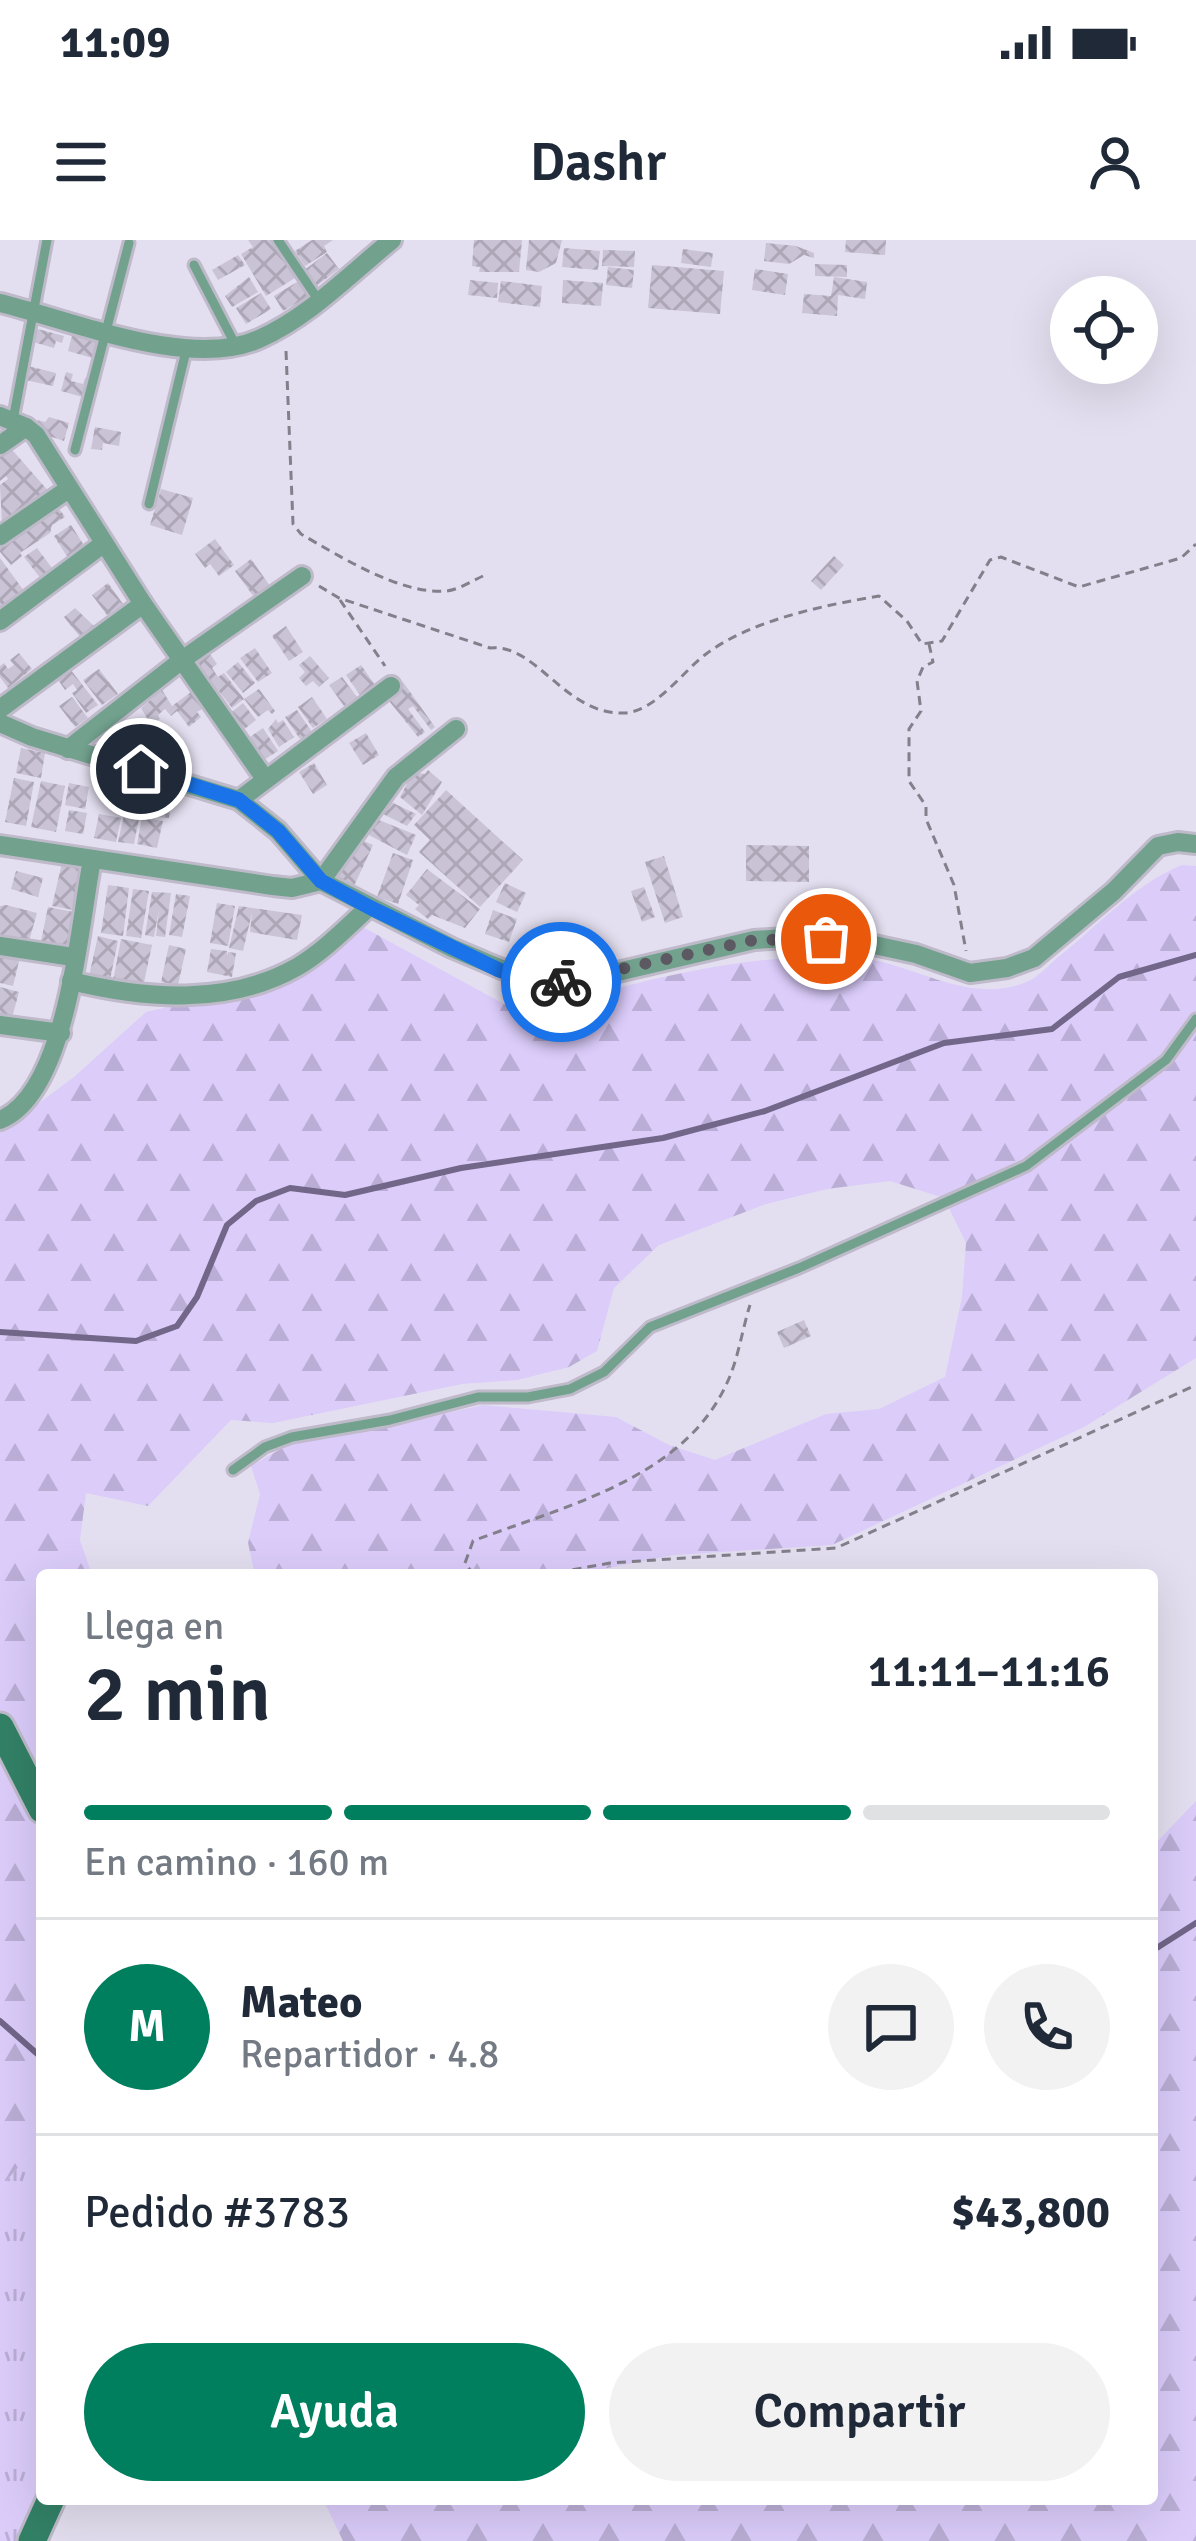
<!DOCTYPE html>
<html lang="es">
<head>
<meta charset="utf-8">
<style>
  body { margin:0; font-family:Signika,sans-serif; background:#f2f2f3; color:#1f2937; height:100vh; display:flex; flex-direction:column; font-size:45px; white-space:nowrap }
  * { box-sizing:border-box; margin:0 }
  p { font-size:39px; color:#747a83 }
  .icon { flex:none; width:66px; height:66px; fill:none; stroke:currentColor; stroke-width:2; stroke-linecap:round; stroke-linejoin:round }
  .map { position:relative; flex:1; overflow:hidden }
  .panel { position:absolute; left:36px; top:1329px; width:1122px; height:936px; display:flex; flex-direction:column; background:#fff; border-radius:12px; box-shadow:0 12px 48px #0002 }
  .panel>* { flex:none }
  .controls { position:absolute; left:1050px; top:36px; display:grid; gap:24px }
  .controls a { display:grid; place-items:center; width:108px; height:108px; border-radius:50%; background:#fff; box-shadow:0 12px 48px #0002; font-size:60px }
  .pin { position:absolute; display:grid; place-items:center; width:102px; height:102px; color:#fff; margin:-51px; border:6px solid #fff; border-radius:50%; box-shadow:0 3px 12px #0007 }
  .courier { position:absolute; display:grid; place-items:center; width:120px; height:120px; margin:-60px; border:9px solid #1a73e8; border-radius:50%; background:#fff; color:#222; box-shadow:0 3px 15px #0007 }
  .headline em { font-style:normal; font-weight:600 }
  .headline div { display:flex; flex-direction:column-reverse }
  .headline { display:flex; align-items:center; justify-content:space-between; height:204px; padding:0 48px }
  h1 { font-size:78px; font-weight:600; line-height:90px }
  .bar { display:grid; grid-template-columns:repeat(4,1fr); gap:18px 12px; align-content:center; height:144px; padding:0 48px }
  .bar i { height:15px; border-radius:9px; background:#e0e1e3 }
  .bar .active { background:#007f5f }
  .bar p { grid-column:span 4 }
  .line { display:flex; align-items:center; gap:30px; padding:0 48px; border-top:3px solid #e0e1e3 }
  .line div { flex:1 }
  .round { display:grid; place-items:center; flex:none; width:126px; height:126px; border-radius:63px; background:#f2f2f3 }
  .primary-button { display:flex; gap:24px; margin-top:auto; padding:24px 48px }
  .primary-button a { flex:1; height:138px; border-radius:72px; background:#007f5f; color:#fff; font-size:48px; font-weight:600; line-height:138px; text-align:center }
  .primary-button a+a { background:#f2f2f3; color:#1f2937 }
  .status { display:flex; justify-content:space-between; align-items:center; height:84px; padding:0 60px; background:#fff; direction:ltr }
  .status svg { height:33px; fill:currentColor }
  header { display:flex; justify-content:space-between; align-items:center; height:156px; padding:0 48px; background:#fff; font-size:54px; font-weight:600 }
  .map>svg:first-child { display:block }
  .grass { fill:url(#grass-tufts) }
  .forest { fill:url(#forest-firs) }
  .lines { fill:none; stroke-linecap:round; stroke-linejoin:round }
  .stream { stroke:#726689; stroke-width:6 }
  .building { fill:url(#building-cross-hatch) }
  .lane-casing { stroke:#bebac9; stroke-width:15 }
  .street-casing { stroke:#bebac9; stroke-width:24 }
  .secondary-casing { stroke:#bebac9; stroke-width:33 }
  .path { stroke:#837f8b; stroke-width:3; stroke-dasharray:9 6; stroke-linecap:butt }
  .lane { stroke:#72a18e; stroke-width:9 }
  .street { stroke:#72a18e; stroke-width:18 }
  .secondary { stroke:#328166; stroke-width:27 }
  .done { stroke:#5c5963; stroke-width:12; stroke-dasharray:0 21.6 }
  .route { stroke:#1a73e8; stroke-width:15 }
</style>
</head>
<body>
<div class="status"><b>11:09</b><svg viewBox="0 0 49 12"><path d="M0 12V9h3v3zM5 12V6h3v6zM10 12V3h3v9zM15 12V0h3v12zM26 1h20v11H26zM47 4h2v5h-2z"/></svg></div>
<header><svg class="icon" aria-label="menu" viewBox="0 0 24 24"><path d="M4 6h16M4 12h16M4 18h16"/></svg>Dashr<svg class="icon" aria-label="person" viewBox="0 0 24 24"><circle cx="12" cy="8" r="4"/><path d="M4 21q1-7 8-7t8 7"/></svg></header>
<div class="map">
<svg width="1196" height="2301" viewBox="0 0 1196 2301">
  <defs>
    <pattern id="grass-tufts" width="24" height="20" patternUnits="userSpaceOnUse" patternTransform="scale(3)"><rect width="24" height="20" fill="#dbccfa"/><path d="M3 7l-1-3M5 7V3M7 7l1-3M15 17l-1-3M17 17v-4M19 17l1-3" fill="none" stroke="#bbaed6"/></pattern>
    <pattern id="forest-firs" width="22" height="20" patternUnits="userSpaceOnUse" patternTransform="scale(3)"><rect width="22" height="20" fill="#dbccfa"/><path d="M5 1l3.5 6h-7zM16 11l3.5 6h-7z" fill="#bbaed6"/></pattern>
    <pattern id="building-cross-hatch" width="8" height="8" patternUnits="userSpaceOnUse" patternTransform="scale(3)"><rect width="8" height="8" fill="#c9c3d5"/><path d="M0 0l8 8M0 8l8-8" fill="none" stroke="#aca6b6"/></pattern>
  </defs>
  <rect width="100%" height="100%" fill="#e4dff0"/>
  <path class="grass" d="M 42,1900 L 42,2259 L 20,2301 L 0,2301 L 0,1948 Z"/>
  <g class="forest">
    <path d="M 1182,625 L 1196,626 L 1196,1118 L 1084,1187 L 832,1305 L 674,1315 L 572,1335 L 255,1335 L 248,1303 L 260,1254 L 251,1226 L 284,1207 L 318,1197 L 375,1189 L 483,1165 L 616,1177 L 669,1205 L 715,1220 L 826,1174 L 879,1169 L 945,1137 L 962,1057 L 966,1003 L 944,958 L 890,941 L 827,949 L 766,964 L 659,1005 L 614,1048 L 597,1111 L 569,1127 L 517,1140 L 462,1144 L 273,1183 L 231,1180 L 148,1266 L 86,1253 L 80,1300 L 92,1335 L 42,1335 L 42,1900 L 0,1948 L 0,892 L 74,837 L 146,772 L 287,739 L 361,686 L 526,776 C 623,743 747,712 850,717 C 912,720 967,768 1029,741 C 1039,736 1049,725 1057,718 C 1098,686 1133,645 1182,625 Z"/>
    <path d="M 1196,1561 L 1196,2301 L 343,2301 L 323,2259 L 1152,2259 L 1152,1607 Z"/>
  </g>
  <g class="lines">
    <g class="stream">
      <path d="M 0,1092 L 136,1101 L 177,1086 L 197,1057 L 227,985 L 256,961 L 290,948 L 345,955 L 461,928 L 663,898 L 765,871 L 944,803 L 1052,789 L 1119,737 L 1196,715"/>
      <path d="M 1152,1711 L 1196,1683"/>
      <path d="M 0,1781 L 42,1818"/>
    </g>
  </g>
  <g class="building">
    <path d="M 248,0 L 271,0 L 295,38 L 266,56 L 241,14 L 253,7 Z"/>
    <path d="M 312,0 L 333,0 L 324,6 L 327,12 L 305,26 L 295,11 Z"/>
    <path d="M 474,0 L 522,0 L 519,32 L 479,32 L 480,27 L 472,26 Z"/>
    <path d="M 529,0 L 562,0 L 556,23 L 539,32 L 526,30 Z"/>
    <path d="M 846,0 L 886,0 L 885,15 L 845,12 Z"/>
    <path d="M 766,3 L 796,6 L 814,13 L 814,18 L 804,15 L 789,24 L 764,21 Z"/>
    <path d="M 564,8 L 600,11 L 598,30 L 562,27 Z"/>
    <path d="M 683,9 L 713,13 L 711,27 L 681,23 Z"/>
    <path d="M 603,10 L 635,11 L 634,27 L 602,26 Z"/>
    <path d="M 327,13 L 339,29 L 315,47 L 303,31 Z"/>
    <path d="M 238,15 L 245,25 L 218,40 L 212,30 Z"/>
    <path d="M 815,24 L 847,25 L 847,37 L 815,36 Z"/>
    <path d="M 652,25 L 724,31 L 720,74 L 648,68 Z"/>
    <path d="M 608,27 L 634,30 L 632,48 L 606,45 Z"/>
    <path d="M 755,29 L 788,34 L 785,55 L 752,50 Z"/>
    <path d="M 249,37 L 258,52 L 232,67 L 225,56 Z"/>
    <path d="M 834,37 L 867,42 L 865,59 L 838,55 L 837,76 L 802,73 L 804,54 L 831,56 Z"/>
    <path d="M 302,39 L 311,55 L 283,71 L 274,56 Z"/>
    <path d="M 470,40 L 498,43 L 497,58 L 468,55 Z"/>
    <path d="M 563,40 L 603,43 L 601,66 L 562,63 Z"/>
    <path d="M 501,41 L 542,46 L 540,67 L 498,62 Z"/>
    <path d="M 261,53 L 271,69 L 246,84 L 236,68 Z"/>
    <path d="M 34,88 L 64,96 L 62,103 L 56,101 L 54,108 L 30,101 Z"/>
    <path d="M 73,92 L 102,100 L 96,119 L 68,111 Z"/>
    <path d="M 28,126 L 56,133 L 53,146 L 25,140 Z"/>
    <path d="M 66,132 L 73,134 L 71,141 L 83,144 L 85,138 L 91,140 L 86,158 L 61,151 Z"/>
    <path d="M 49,177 L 69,183 L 64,201 L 34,191 L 38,180 L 45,182 Z"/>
    <path d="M 95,187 L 121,192 L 119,206 L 103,203 L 102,210 L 91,209 Z"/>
    <path d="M 7,204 L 51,254 L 2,285 L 0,245 L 8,239 L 6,236 L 0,241 L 0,208 Z"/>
    <path d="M 161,249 L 193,258 L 182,295 L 150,285 Z"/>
    <path d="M 55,263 L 65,277 L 52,285 L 50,293 L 20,313 L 22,316 L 11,325 L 0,312 L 0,304 Z"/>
    <path d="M 71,285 L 87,310 L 70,321 L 54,296 Z"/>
    <path d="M 215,299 L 234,325 L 219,336 L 210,324 L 205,328 L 195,314 Z"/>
    <path d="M 37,308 L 58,336 L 45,344 L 24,317 Z"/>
    <path d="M 834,316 L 844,325 L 821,350 L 811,341 Z"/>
    <path d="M 0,318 L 24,351 L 36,344 L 0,369 Z"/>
    <path d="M 251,319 L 270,346 L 254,357 L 235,331 Z"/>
    <path d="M 108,343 L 123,364 L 107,375 L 92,355 Z"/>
    <path d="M 75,368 L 94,386 L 80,397 L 64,377 Z"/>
    <path d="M 286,386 L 303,412 L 289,421 L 272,396 Z"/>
    <path d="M 255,408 L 272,433 L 258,442 L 240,418 Z"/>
    <path d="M 208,411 L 217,424 L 212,428 L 218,437 L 224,433 L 244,459 L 232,468 L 218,450 L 215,452 L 193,421 Z"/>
    <path d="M 19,413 L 32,429 L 8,448 L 0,437 L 0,426 L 4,423 L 8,429 L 14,425 L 10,420 Z"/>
    <path d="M 310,416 L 329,438 L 319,447 L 313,441 L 306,446 L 299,438 L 305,432 L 299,425 Z"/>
    <path d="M 238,422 L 255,443 L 243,453 L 226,432 Z"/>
    <path d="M 67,425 L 98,465 L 86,473 L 72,453 L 77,450 L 73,444 L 65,450 L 54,434 Z"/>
    <path d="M 361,425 L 377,448 L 362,458 L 346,435 Z"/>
    <path d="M 99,429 L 118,454 L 102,465 L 83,440 Z"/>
    <path d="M 342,437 L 357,457 L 344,466 L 329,445 Z"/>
    <path d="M 403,442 L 435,487 L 431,490 L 413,466 L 408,469 L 425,492 L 418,497 L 385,456 Z"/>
    <path d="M 259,449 L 275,471 L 272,474 L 268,470 L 258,477 L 244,459 Z"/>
    <path d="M 162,450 L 172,466 L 191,452 L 203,468 L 197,472 L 201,477 L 189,487 L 177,471 L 171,476 L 165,469 L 158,475 L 160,479 L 151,485 L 141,468 Z"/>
    <path d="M 72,457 L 88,478 L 75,487 L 59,466 Z"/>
    <path d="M 312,457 L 327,479 L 313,488 L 298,467 Z"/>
    <path d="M 243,463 L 256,480 L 242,491 L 229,474 Z"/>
    <path d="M 297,470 L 312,492 L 300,499 L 285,477 Z"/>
    <path d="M 276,479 L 278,483 L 283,480 L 294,497 L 279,507 L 268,489 Z"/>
    <path d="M 263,488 L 278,511 L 262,521 L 247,499 Z"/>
    <path d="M 366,493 L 379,515 L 363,525 L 349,503 Z"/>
    <path d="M 21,508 L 45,513 L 41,538 L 16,533 Z"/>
    <path d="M 314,523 L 327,545 L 313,554 L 299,532 Z"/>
    <path d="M 428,530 L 442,542 L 422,575 L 400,557 L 413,532 L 425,534 Z"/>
    <path d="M 14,538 L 34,542 L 26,586 L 5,582 Z"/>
    <path d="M 41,541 L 65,546 L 56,592 L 31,587 Z"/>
    <path d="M 69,543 L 89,547 L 85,569 L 65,565 Z"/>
    <path d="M 446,550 L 523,620 L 480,667 L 419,612 L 430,600 L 414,585 Z"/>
    <path d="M 128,551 L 145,554 L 143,574 L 125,572 Z"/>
    <path d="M 151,554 L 172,556 L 169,578 L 148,576 Z"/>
    <path d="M 389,561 L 416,574 L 407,586 L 383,574 Z"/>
    <path d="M 69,570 L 87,573 L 83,594 L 65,591 Z"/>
    <path d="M 99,574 L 121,578 L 116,602 L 94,598 Z"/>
    <path d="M 124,575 L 139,578 L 134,604 L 118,602 Z"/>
    <path d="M 142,578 L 163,581 L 157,608 L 137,604 Z"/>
    <path d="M 374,578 L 416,595 L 407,615 L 365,593 Z"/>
    <path d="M 357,598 L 373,605 L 354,646 L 338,638 Z"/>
    <path d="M 746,605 L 809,606 L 809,642 L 746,641 Z"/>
    <path d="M 393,613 L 413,620 L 398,664 L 377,657 Z"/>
    <path d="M 664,616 L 683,677 L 665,683 L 645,622 Z"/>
    <path d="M 62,623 L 83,627 L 73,670 L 52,666 Z"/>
    <path d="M 427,629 L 480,669 L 465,688 L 432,675 L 428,679 L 415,669 L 419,665 L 406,655 Z"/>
    <path d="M 16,631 L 43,638 L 38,657 L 11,649 Z"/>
    <path d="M 505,643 L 526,653 L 517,672 L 496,662 Z"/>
    <path d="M 108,645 L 129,648 L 123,696 L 101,693 Z"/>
    <path d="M 644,647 L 655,677 L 642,682 L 631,651 Z"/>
    <path d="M 133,649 L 149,651 L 141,698 L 126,696 Z"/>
    <path d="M 152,652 L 171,653 L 165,697 L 156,696 L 159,669 L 154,697 L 145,695 Z"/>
    <path d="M 176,654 L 190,656 L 182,697 L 169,695 Z"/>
    <path d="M 217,663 L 235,666 L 228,706 L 210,703 Z"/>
    <path d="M 6,665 L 37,673 L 27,708 L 0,701 L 0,666 Z"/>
    <path d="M 239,666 L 302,675 L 297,700 L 250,692 L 252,673 L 243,711 L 229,708 Z"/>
    <path d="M 48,667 L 74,672 L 66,714 L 39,711 Z"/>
    <path d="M 493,670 L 517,679 L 509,702 L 485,694 Z"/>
    <path d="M 98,696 L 118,701 L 110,740 L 89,736 Z"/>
    <path d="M 121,699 L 152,705 L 143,747 L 113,741 Z"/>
    <path d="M 169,705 L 186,709 L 178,745 L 161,742 Z"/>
    <path d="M 211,709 L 227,711 L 227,716 L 228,712 L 236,713 L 232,737 L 207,732 Z"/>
    <path d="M 0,712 L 20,717 L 13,746 L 0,743 Z"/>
    <path d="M 0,747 L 19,752 L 10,785 L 0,782 Z"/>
    <path d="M 804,1080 L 811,1096 L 784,1108 L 777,1092 Z"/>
  </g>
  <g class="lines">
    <defs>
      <g id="lane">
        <path d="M 278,0 L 319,61"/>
        <path d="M 194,25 L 237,108"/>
        <path d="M 13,180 L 47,0"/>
        <path d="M 75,210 L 129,3"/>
        <path d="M 149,264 L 186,111"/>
        <path d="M 233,1230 L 265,1207 L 292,1197 L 390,1180 L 478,1157 L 528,1157 L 570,1149 L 604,1132 L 650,1087 L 799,1028 L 1026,926 L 1166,820 L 1196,779"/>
      </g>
      <g id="street">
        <path d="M 0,63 C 73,81 190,130 259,99 C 309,77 350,34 392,0"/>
        <path d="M 0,176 L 26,187 L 36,195 L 143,364 L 265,539"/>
        <path d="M 0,205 L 26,187"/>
        <path d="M 0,296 L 67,250"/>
        <path d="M 0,381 L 103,304"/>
        <path d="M 0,469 L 143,364"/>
        <path d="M 0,483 L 32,497 L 239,560 L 278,591 L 321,641 L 452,708 L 528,740 L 557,742 L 609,734 L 754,700 L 802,697 L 851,700 L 916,714 L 970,733 L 1007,728 L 1034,718 L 1114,651 L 1158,606 L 1178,602 L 1196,604"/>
        <path d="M 68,509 L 182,420 L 302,336"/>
        <path d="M 239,560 L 391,446"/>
        <path d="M 0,605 L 273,646 L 292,648 L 321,641"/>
        <path d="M 321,641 L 396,537 L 456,489"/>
        <path d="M 0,706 L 73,717"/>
        <path d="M 71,741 C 145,759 228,766 297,727 C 324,711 346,688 369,667"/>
        <path d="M 0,785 L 61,793"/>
        <path d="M 0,880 C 68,853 79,685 92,620"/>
      </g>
      <g id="secondary">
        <path d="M 0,1487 L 42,1569"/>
        <path d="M 32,2301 L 51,2259"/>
      </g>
    </defs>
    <use href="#lane" class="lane-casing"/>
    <use href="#street" class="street-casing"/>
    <use href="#secondary" class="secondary-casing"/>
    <g class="path">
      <path d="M 286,111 L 293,284 L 301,294 C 339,316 401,355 446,351 C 458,350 472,341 483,336"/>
      <path d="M 319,346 L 339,358 L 490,408 C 537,403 565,476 625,473 C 656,471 683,431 706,414 C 751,380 825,365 879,356 L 907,381 L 922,404 L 942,401 L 990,320 L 1001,317 L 1079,347 L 1181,318 L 1196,304"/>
      <path d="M 340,360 L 385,426"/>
      <path d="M 929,404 L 933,422 L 923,427 L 917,441 L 921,471 L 909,489 L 909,541 L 926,566 L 926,579 L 954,645 L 966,711"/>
      <path d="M 474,1335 L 465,1323 L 473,1301 C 561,1267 682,1240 726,1145 C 738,1121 742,1090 750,1065"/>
      <path d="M 543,1335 L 610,1323 L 836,1308 L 1196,1145"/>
    </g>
    <use href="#lane" class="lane"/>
    <use href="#street" class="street"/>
    <use href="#secondary" class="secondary"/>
  </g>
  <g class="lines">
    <path class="done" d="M 561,742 L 754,700 L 826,699"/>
    <path class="route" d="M 141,529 L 239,560 L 278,591 L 321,641 L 369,667 L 499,730 L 528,740 L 561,742"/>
  </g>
</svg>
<div class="controls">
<a><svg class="icon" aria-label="locate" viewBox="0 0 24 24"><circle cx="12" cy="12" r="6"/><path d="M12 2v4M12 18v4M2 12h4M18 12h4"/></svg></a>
</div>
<div class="pin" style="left:826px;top:699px;background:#ea580c"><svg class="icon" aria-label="bag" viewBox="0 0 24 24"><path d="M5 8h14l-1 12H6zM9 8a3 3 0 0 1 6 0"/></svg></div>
<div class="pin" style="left:141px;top:529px;background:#1f2937"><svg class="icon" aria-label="home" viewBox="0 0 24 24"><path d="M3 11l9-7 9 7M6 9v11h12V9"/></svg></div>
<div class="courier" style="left:561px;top:742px"><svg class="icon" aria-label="bike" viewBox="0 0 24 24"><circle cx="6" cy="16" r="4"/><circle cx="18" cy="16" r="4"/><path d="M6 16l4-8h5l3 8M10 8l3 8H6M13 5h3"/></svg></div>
<section class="panel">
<div class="headline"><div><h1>2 min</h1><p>Llega en</p></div><em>11:11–11:16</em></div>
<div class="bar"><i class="active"></i><i class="active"></i><i class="active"></i><i></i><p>En camino · 160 m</p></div>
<div class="line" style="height:216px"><b class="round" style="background:#007f5f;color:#fff">M</b><div><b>Mateo</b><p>Repartidor · 4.8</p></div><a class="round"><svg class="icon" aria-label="chat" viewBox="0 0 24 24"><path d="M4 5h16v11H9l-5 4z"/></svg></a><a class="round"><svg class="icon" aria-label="phone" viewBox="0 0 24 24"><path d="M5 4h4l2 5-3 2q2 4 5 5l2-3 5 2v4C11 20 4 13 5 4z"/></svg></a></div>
<div class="line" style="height:156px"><div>Pedido #3783</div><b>$43,800</b></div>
<div class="primary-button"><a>Ayuda</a><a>Compartir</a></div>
</section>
</div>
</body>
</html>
